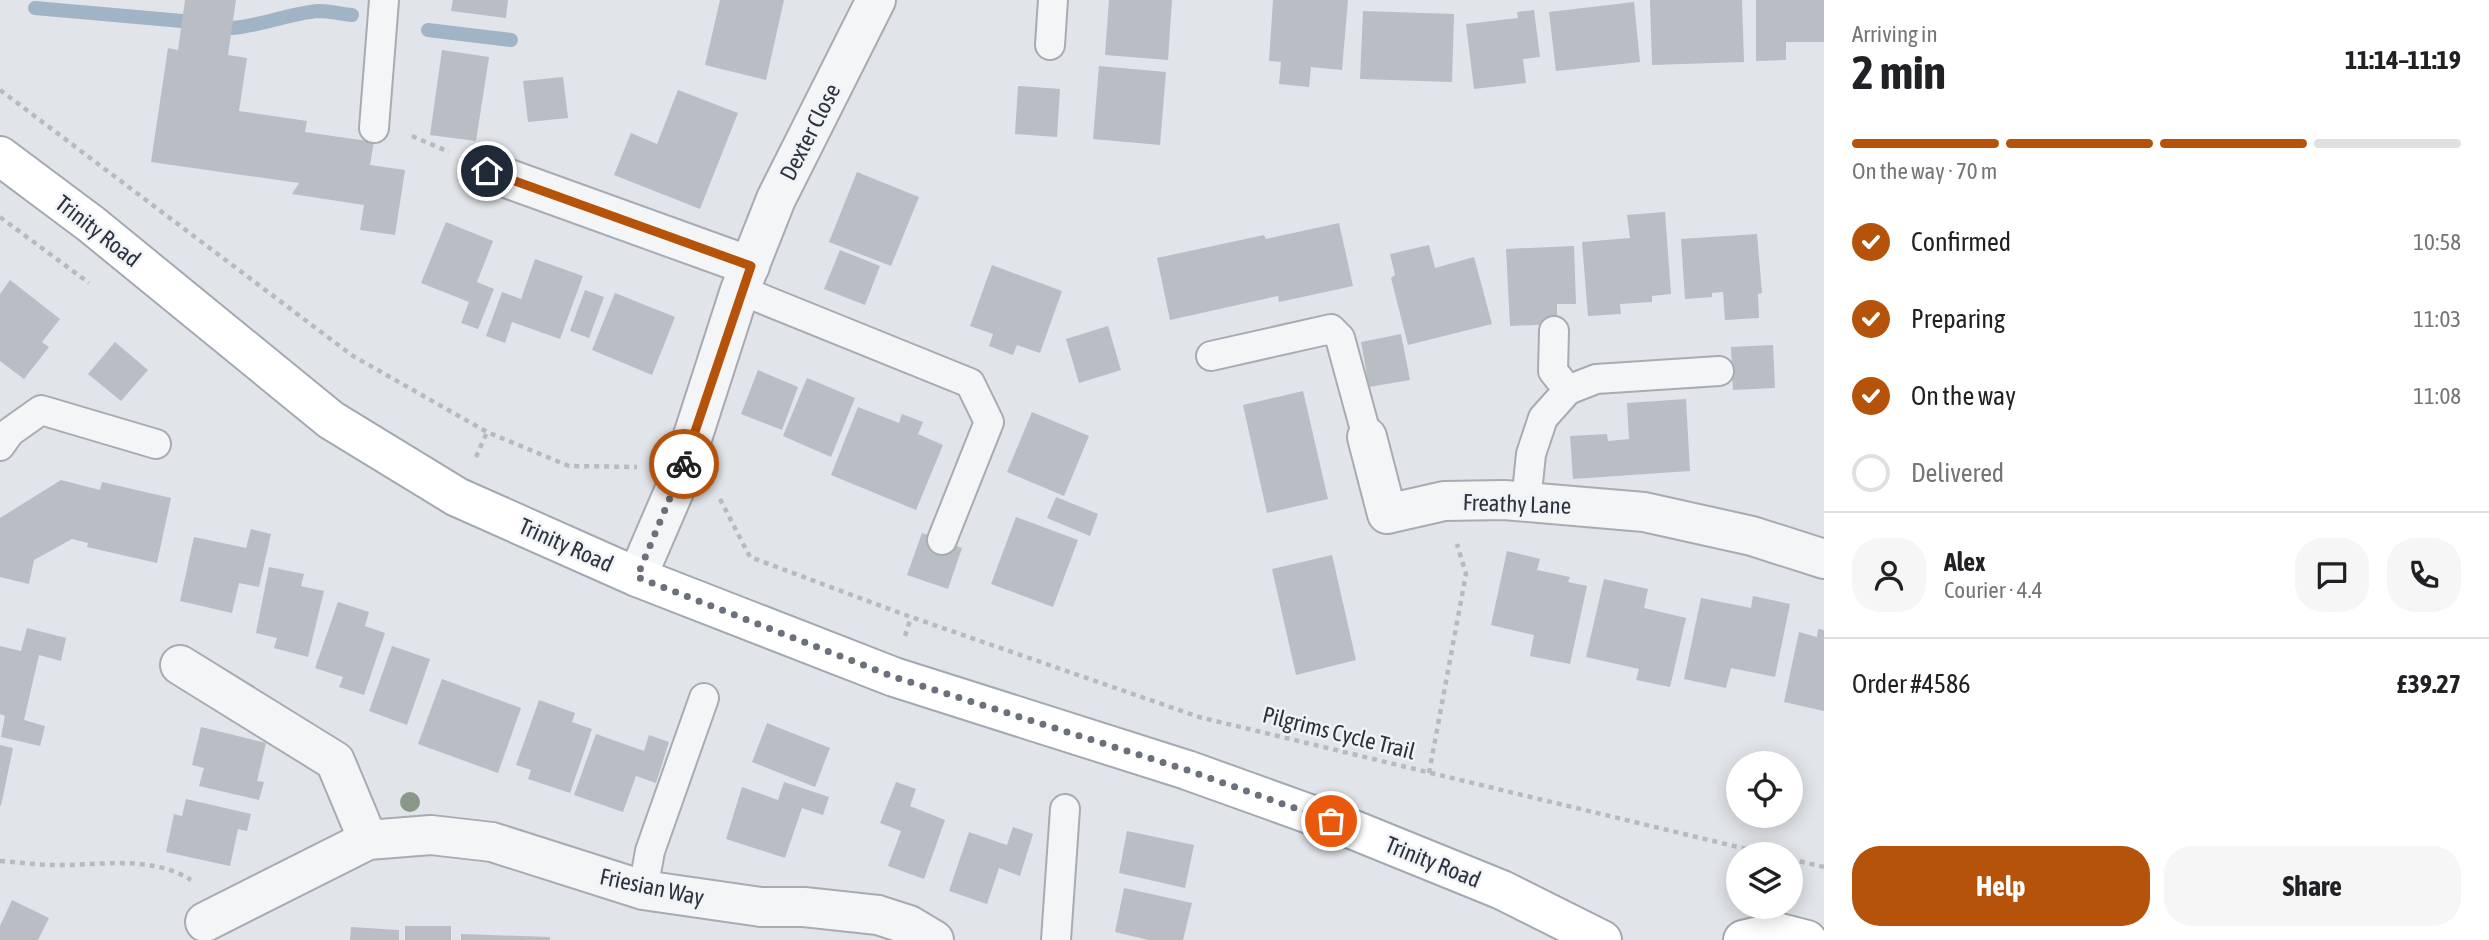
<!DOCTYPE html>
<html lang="en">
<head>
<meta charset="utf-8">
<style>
  body { margin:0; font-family:"Asap Condensed",sans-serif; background:#f6f6f6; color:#202124; height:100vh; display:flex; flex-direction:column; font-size:26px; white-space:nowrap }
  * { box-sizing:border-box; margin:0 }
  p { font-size:23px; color:#757577 }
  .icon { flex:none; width:38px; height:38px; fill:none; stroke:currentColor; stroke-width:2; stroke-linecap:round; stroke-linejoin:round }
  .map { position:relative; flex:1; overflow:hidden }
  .details { display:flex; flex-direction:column; background:#fff; width:665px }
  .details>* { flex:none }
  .buttons { position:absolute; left:1726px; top:751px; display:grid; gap:14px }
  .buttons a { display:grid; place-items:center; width:77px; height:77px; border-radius:50%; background:#fff; box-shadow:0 4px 18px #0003; font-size:35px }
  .pin { position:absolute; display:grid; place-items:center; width:60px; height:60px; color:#fff; margin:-30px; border:4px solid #fff; border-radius:50%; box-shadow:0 2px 7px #0007 }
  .courier { position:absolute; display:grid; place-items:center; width:70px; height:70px; margin:-35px; border:5px solid #b45309; border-radius:50%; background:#fff; color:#222; box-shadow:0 2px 9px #0007 }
  .headline em { font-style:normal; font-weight:700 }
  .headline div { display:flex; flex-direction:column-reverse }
  .headline { display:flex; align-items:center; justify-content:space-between; height:119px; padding:0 28px }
  h1 { font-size:46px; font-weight:700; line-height:52px }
  .bar { display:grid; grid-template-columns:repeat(4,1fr); gap:10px 7px; align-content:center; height:84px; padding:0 28px }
  .bar i { height:9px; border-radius:5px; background:#e0e0e0 }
  .bar .active { background:#b45309 }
  .bar p { grid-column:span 4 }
  .line { display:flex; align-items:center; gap:18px; padding:0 28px; border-top:2px solid #e0e0e0 }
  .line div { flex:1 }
  .round { display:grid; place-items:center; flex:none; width:74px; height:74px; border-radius:28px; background:#f6f6f6 }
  ol { padding:0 28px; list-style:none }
  li { display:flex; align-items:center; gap:21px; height:77px }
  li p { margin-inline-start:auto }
  li .icon { padding:7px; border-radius:50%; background:#b45309; color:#fff; stroke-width:4 }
  li:last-child { color:#757577 }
  li i { width:38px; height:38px; border:4px solid #e0e0e0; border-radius:50% }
  .button { display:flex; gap:14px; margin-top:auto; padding:14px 28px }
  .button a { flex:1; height:80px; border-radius:28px; background:#b45309; color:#fff; font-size:28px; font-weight:700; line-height:80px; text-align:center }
  .button a+a { background:#f6f6f6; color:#202124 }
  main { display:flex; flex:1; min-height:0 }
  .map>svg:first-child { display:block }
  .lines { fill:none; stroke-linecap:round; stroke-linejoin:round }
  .stream { stroke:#a0b4c5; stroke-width:14 }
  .building { fill:#b9bec5 }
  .lane-casing { stroke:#a7abb2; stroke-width:32 }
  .street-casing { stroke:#a7abb2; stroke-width:42 }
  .primary-casing { stroke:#a2a9b3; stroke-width:42 }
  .path { stroke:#b7bbc0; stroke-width:4.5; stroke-dasharray:5 5; stroke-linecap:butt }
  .lane { stroke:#f3f5f7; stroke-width:28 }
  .street { stroke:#f3f5f7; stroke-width:38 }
  .primary { stroke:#fff; stroke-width:38 }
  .tree { fill:#899888 }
  .done { stroke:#6b717a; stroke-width:7; stroke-dasharray:0 12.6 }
  .route { stroke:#b45309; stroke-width:9 }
  .labels { text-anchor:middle; stroke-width:5; stroke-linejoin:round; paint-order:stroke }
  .street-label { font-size:23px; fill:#2b333e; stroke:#f1f3f6 }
</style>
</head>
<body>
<main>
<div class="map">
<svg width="1824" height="940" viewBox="0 0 1824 940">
  <rect width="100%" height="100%" fill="#e1e4e8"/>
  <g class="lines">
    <g class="stream">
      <path d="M 35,8 L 182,21"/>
      <path d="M 232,28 C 262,26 289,13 319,11 C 330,11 341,14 352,15"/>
      <path d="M 428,30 L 511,40"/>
    </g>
  </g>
  <g class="building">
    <path d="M 185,0 L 236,0 L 228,55 L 247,58 L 239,111 L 307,121 L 305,132 L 374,142 L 370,165 L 405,170 L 395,235 L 360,230 L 364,205 L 292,194 L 299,183 L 151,162 L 168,48 L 178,50 Z"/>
    <path d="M 453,0 L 508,0 L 506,18 L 451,11 Z"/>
    <path d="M 720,0 L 784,0 L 766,80 L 705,65 Z"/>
    <path d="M 1109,0 L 1172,0 L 1168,60 L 1105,55 Z"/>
    <path d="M 1273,0 L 1348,0 L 1342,70 L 1311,67 L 1309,87 L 1279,84 L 1281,62 L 1269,61 Z"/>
    <path d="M 1650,0 L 1742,0 L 1744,62 L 1652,65 Z"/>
    <path d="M 1756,0 L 1824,0 L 1824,42 L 1786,42 L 1786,60 L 1756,61 Z"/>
    <path d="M 1634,2 L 1640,62 L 1556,71 L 1549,12 Z"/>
    <path d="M 1534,10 L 1540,57 L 1523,59 L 1526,83 L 1474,89 L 1466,24 L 1518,18 L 1517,12 Z"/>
    <path d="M 1363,11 L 1454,14 L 1452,82 L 1360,79 Z"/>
    <path d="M 442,50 L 489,57 L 476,141 L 430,135 Z"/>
    <path d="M 1099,66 L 1166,72 L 1160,145 L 1093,139 Z"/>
    <path d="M 563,77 L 568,118 L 528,122 L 523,81 Z"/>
    <path d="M 1018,86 L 1060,89 L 1057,137 L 1015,134 Z"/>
    <path d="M 678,90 L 738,113 L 700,209 L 614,175 L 631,133 L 657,144 Z"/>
    <path d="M 857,172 L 919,197 L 891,266 L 829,242 Z"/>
    <path d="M 1665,212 L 1671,294 L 1652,296 L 1652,302 L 1620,304 L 1621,314 L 1588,316 L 1582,242 L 1630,238 L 1627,215 Z"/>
    <path d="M 446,222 L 493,241 L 477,282 L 494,289 L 478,329 L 461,323 L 469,302 L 421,283 Z"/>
    <path d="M 1339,223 L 1353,286 L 1279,302 L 1278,296 L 1170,320 L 1157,258 L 1264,235 L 1266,239 Z"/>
    <path d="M 1757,234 L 1762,293 L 1758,294 L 1759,318 L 1725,320 L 1723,292 L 1712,293 L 1712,297 L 1685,299 L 1681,239 Z"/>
    <path d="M 1429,245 L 1435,268 L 1474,257 L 1492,324 L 1408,345 L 1391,278 L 1395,275 L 1390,254 Z"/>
    <path d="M 1574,246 L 1576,304 L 1557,304 L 1557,324 L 1510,326 L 1506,249 Z"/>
    <path d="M 840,250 L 880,266 L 865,305 L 824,289 Z"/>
    <path d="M 535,259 L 583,276 L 560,339 L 512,322 L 505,343 L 486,336 L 502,292 L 521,299 Z"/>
    <path d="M 992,265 L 1062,291 L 1040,353 L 1017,345 L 1013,355 L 989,346 L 993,334 L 970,326 Z"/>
    <path d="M 10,280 L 60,319 L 42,342 L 49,347 L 24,379 L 0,361 L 0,294 Z"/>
    <path d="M 585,290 L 604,297 L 589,338 L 570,331 Z"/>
    <path d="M 615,293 L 675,317 L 652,375 L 592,350 Z"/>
    <path d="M 1108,326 L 1121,370 L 1079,383 L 1066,339 Z"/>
    <path d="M 1401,334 L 1410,380 L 1369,387 L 1361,342 Z"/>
    <path d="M 115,342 L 148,370 L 121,401 L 88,374 Z"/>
    <path d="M 1773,345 L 1775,388 L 1733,390 L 1731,347 Z"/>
    <path d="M 758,370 L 798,387 L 782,430 L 741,414 Z"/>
    <path d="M 807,378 L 855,398 L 831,457 L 783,436 Z"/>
    <path d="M 1303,391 L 1328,499 L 1267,513 L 1243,405 Z"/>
    <path d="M 1686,399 L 1690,471 L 1573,479 L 1570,436 L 1607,434 L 1608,441 L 1629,439 L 1627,403 Z"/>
    <path d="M 858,407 L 899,423 L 902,414 L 923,422 L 918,434 L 943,445 L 916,510 L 831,475 Z"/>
    <path d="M 1032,412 L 1089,436 L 1064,496 L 1007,472 Z"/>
    <path d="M 61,480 L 100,490 L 102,482 L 171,498 L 157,563 L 87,547 L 88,543 L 72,539 L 34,560 L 29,584 L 0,577 L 0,518 Z"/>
    <path d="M 1056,497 L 1098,514 L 1090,536 L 1047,518 Z"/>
    <path d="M 1016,517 L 1078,540 L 1053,607 L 991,584 Z"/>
    <path d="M 251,529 L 271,534 L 259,587 L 239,583 L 232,613 L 180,601 L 194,537 L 246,548 Z"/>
    <path d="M 922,533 L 962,548 L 948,589 L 907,575 Z"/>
    <path d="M 1507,551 L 1540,559 L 1537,570 L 1570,577 L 1568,582 L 1587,586 L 1570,664 L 1530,656 L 1534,635 L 1491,625 Z"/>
    <path d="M 1332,555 L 1356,660 L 1296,675 L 1272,569 Z"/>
    <path d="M 269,567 L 304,574 L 301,586 L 324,591 L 308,657 L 274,648 L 277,638 L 256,633 Z"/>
    <path d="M 1604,579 L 1648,589 L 1644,608 L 1686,618 L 1670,687 L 1636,680 L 1639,669 L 1586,657 Z"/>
    <path d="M 1753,596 L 1790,604 L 1775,677 L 1731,668 L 1726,688 L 1684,679 L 1701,598 L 1751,608 Z"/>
    <path d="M 338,602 L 369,612 L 365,626 L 385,633 L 364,695 L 339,687 L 343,677 L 315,668 Z"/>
    <path d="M 27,628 L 66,638 L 61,661 L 39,655 L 24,720 L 45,726 L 40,746 L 1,737 L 5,716 L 0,714 L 0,646 L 21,651 Z"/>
    <path d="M 1818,629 L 1824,630 L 1824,711 L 1784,702 L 1799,632 L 1817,637 Z"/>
    <path d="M 392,646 L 430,659 L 407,725 L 369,711 Z"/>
    <path d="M 442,679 L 521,708 L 498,773 L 418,744 Z"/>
    <path d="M 539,700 L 575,713 L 572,722 L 592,729 L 570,793 L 528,779 L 531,770 L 516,765 Z"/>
    <path d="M 767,723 L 830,748 L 815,787 L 752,762 Z"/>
    <path d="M 201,727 L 266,743 L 257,781 L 264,782 L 259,800 L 199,786 L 204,768 L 192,765 Z"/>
    <path d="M 596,734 L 644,751 L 649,735 L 669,742 L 656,783 L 636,776 L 623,812 L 574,795 Z"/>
    <path d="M 0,745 L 13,748 L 1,806 L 0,805 Z"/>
    <path d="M 784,782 L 829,797 L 823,815 L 802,808 L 785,858 L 726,839 L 742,787 L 778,800 Z"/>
    <path d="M 896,782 L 916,789 L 910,806 L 945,820 L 924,879 L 888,866 L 901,831 L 880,823 Z"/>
    <path d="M 186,799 L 251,814 L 247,831 L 238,829 L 230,866 L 166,852 L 174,814 L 182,816 Z"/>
    <path d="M 1013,827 L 1033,834 L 1020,876 L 999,868 L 987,904 L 949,891 L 969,832 L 1007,845 Z"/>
    <path d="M 1127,831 L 1194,845 L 1185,888 L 1119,873 Z"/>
    <path d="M 1124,888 L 1192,903 L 1183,940 L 1149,940 L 1115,932 Z"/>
    <path d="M 12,900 L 49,918 L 38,940 L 0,940 L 0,926 Z"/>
    <rect x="405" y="926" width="46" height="14"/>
    <path d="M 351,927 L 399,930 L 399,940 L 350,940 Z"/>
    <path d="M 461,934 L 550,937 L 550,940 L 461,940 Z"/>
  </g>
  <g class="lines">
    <defs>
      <g id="lane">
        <path d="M 1050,45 L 1053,0"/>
        <path d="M 374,128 L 384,0"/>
        <path d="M 740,290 L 970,383 L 989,422 L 942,540"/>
        <path d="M 1554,331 L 1553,371 L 1568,390"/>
        <path d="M 1211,356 L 1331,329 L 1340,338 L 1367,437"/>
        <path d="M 0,446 L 10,432 L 41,410 L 156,444"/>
        <path d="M 1526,502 L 1531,454 L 1543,418 L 1568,390 L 1596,379 L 1719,371"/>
        <path d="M 643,890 L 650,851 L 704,698"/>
        <path d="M 1056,940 L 1065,809"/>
      </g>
      <g id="street">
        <path d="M 487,171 L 750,266"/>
        <path d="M 1367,437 L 1387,514 L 1444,501 L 1504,500 L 1644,512 L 1752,536 L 1824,559"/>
        <path d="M 637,577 L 678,482 L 740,290 L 776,199 L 876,0"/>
        <path d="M 180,665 L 335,761 L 368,840"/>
        <path d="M 205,922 L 368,840 L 431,835 L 492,842 L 643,890 L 761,907 L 804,907 L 878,915 L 909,925 L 934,940"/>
      </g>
      <g id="primary">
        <path d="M 0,156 L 91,224 L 331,420 L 457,497 L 637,577 L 894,677 L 1187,770 L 1354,830 L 1502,890 L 1602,940"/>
        <path d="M 1743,940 L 1776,932 L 1807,940"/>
      </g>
    </defs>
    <use href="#lane" class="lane-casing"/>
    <use href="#street" class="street-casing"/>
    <use href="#primary" class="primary-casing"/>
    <g class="path">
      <path d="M 0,90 L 353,356 L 487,432 L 569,466 L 637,467"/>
      <path d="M 412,136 L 449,152"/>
      <path d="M 0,217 L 89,283"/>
      <path d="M 476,457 L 487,432"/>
      <path d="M 720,499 L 750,557 L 911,617 L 1199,717 L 1767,854"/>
      <path d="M 905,636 L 911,617"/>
      <path d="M 1429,773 L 1466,574 L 1457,544"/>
      <path d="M 1790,859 L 1824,867"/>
      <path d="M 0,861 C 18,862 36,865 54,865 C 100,866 149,854 191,880"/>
    </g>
    <use href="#lane" class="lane"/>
    <use href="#street" class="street"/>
    <use href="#primary" class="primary"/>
  </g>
  <circle class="tree" cx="410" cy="802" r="10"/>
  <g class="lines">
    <path class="done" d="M 684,464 L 637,577 L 894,677 L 1187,770 L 1331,821"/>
    <path class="route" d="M 487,171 L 751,266 L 684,464"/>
  </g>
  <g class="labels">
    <g class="street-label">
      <text transform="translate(810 132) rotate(-63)" y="8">Dexter Close</text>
      <text transform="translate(98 231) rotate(38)" y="8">Trinity Road</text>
      <text transform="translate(1517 504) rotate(2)" y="8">Freathy Lane</text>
      <text transform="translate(566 545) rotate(24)" y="8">Trinity Road</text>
      <text transform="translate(1339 733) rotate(14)" y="8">Pilgrims Cycle Trail</text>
      <text transform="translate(1433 862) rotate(22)" y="8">Trinity Road</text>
      <text transform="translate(652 887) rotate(12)" y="8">Friesian Way</text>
    </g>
  </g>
</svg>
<div class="buttons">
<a><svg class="icon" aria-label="locate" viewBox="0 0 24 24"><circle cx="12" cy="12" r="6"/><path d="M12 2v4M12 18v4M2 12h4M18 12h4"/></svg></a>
<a><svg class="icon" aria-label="layers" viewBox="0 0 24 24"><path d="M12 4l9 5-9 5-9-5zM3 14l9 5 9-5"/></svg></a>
</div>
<div class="pin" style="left:1331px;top:821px;background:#ea580c"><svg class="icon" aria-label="bag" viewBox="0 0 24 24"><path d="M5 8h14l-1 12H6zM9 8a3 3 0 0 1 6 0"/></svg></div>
<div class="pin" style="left:487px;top:171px;background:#1f2937"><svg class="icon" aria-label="home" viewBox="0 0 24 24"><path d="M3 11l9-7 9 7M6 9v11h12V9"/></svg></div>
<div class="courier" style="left:684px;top:464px"><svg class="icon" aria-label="bike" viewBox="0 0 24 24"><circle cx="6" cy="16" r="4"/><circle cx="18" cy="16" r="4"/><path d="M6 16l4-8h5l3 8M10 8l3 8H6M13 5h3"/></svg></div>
</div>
<section class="details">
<div class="headline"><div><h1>2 min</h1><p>Arriving in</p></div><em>11:14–11:19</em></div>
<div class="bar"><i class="active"></i><i class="active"></i><i class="active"></i><i></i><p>On the way · 70 m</p></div>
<ol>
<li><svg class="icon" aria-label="check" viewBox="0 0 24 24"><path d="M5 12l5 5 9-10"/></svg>Confirmed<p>10:58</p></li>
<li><svg class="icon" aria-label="check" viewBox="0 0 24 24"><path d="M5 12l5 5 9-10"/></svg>Preparing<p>11:03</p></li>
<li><svg class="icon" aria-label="check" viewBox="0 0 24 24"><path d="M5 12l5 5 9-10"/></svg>On the way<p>11:08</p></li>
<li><i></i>Delivered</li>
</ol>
<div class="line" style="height:126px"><a class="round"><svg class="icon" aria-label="person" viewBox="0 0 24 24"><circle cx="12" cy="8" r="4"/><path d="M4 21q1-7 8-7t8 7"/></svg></a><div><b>Alex</b><p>Courier · 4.4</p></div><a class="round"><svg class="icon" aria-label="chat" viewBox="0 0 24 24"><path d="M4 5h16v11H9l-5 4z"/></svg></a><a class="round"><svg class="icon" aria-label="phone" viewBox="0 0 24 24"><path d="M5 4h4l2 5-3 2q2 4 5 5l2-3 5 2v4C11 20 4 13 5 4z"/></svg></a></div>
<div class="line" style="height:91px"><div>Order #4586</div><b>£39.27</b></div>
<div class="button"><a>Help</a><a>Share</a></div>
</section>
</main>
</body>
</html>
